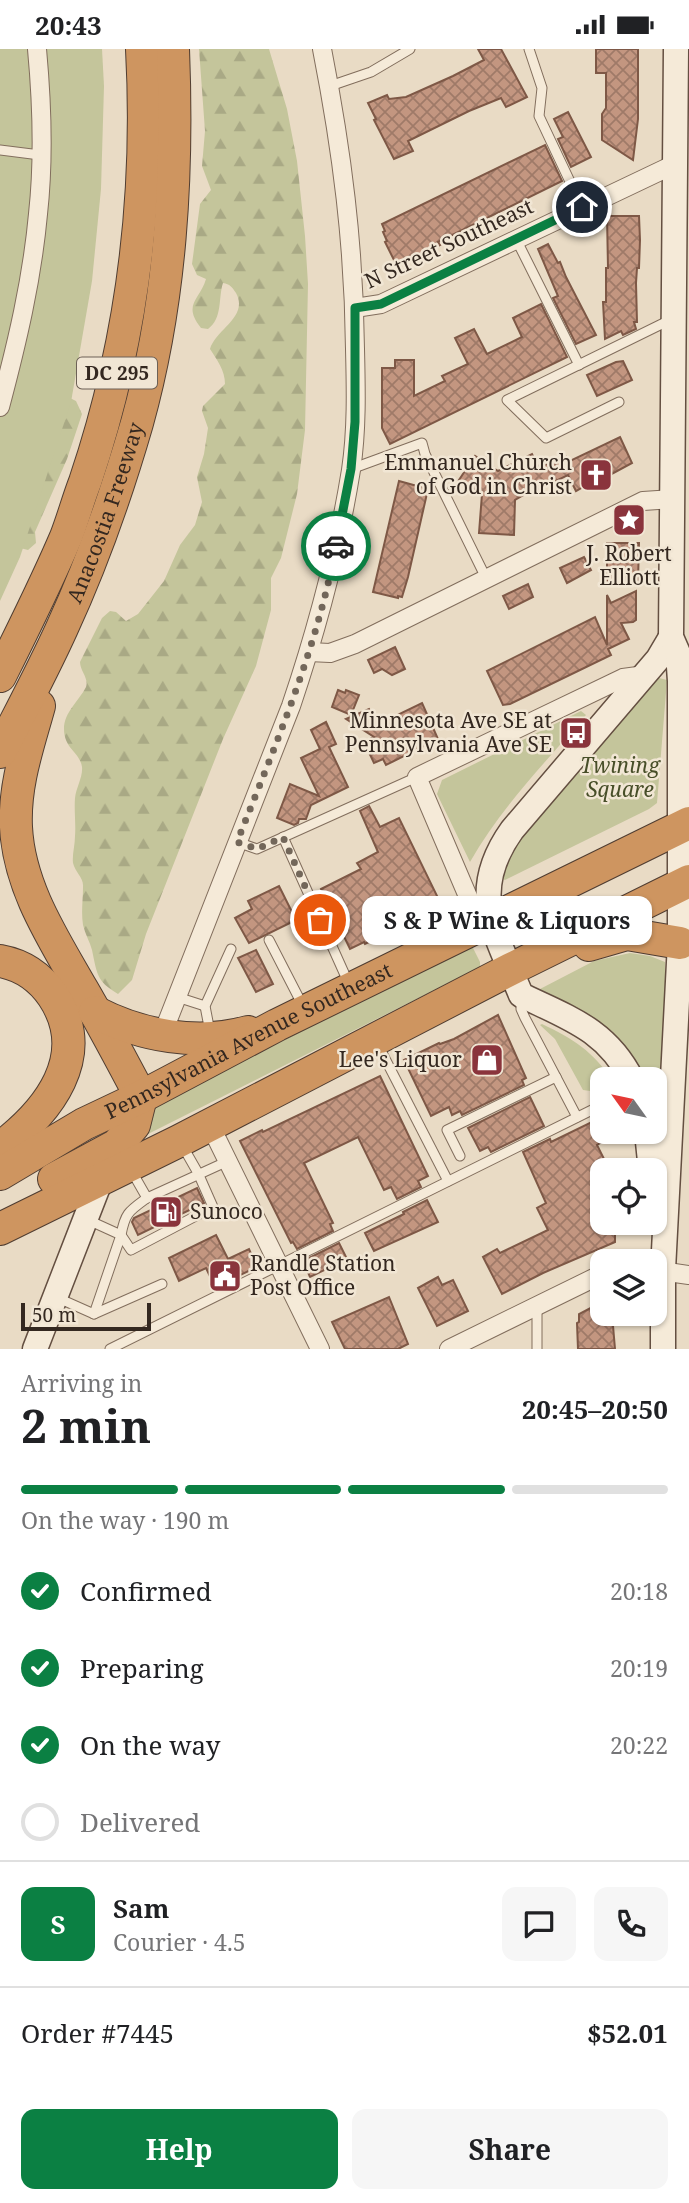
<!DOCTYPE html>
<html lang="en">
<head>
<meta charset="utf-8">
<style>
  body { margin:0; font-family:"Noto Serif",serif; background:#f6f6f6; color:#202124; height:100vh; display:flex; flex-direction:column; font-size:26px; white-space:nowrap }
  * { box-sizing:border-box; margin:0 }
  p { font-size:23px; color:#757577 }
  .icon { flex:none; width:38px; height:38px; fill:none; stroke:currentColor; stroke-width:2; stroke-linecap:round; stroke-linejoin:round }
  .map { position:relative; height:1300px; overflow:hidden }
  .panel { display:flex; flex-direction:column; background:#fff; flex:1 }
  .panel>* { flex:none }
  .needle { width:46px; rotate:303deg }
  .controls { position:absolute; left:590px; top:1018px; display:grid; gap:14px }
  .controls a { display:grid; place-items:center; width:77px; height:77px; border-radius:14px; background:#fff; box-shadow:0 2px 5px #0004; font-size:35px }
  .scale { position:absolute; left:21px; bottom:18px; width:130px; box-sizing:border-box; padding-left:7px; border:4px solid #342820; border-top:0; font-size:19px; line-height:24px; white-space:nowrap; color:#342820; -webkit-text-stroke:5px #f1e6d4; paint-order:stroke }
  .pin { position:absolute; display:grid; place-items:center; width:60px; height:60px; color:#fff; margin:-30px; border:4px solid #fff; border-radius:50%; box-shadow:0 2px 7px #0007 }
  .courier { position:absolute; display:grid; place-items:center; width:70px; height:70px; margin:-35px; border:5px solid #0b8043; border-radius:50%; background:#fff; color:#222; box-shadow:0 2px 9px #0007 }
  .bubble { position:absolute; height:49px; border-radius:14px; background:#fff; box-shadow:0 2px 5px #0004; font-size:23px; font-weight:700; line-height:49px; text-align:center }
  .summary em { font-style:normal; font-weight:700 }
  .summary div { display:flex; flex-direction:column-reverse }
  .summary { display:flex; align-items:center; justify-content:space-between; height:119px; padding:0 21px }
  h1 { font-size:46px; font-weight:700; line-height:52px }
  .bar { display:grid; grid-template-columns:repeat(4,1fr); gap:10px 7px; align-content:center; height:84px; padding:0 21px }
  .bar i { height:9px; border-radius:5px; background:#e0e0e0 }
  .bar .on { background:#0b8043 }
  .bar p { grid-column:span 4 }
  .line { display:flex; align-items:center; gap:18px; padding:0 21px; border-top:2px solid #e0e0e0 }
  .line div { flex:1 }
  .round { display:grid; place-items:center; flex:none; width:74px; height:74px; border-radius:14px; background:#f6f6f6 }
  ol { padding:0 21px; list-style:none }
  li { display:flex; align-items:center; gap:21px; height:77px }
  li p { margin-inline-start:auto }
  li .icon { padding:7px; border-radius:50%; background:#0b8043; color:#fff; stroke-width:4 }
  li:last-child { color:#757577 }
  li i { width:38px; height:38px; border:4px solid #e0e0e0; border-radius:50% }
  .button { display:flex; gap:14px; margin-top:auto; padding:14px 21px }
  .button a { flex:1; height:80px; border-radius:14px; background:#0b8043; color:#fff; font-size:28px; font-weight:700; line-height:80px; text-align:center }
  .button a+a { background:#f6f6f6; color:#202124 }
  .status { display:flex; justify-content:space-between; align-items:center; height:49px; padding:0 35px; background:#fff; direction:ltr }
  .status svg { height:19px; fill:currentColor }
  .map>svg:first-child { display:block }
  .forest { fill:url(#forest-firs) }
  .park { fill:#c4c59b }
  .building { fill:url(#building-cross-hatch); stroke:#7e5846; stroke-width:2 }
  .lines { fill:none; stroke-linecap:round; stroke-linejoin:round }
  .lane-casing { stroke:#826e5d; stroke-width:11 }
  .street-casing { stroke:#826e5d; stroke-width:20 }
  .secondary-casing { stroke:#644f41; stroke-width:27 }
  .highway-casing { stroke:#503d31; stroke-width:34 }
  .lane { stroke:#f5ead8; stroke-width:9 }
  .street { stroke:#f5ead8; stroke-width:18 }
  .secondary { stroke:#f5ead8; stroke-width:24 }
  .highway { stroke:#ce9560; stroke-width:32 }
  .done { stroke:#73675a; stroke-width:7; stroke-dasharray:0 12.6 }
  .route { stroke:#0b8043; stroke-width:9 }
  .labels { text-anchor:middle; stroke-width:5; stroke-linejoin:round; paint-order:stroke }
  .shield { fill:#f1e6d4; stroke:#6d6156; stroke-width:2 }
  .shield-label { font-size:19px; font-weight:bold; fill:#342820 }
  .street-label { font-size:21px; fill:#342820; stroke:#f1e6d4 }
  .poi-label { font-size:21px; fill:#342820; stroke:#f1e6d4; text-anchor:end }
  .park-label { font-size:21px; font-style:italic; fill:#474e28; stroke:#f1e6d4 }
</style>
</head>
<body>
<div class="status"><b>20:43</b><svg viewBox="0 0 49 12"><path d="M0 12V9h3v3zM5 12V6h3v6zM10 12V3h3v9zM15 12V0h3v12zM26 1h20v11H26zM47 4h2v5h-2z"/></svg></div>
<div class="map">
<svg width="689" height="1300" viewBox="0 0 689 1300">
  <defs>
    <pattern id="forest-firs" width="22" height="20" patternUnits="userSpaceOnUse" patternTransform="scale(1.75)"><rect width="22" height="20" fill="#c4c59b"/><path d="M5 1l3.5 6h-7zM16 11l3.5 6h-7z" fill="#a9a985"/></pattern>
    <pattern id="building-cross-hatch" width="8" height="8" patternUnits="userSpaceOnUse" patternTransform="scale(1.75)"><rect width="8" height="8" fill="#c39680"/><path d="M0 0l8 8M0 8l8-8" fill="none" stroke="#9f7a68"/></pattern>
  </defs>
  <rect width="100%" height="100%" fill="#e9dbc5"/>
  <g class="forest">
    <path d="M 199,0 L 269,0 L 287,60 L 297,112 L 305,187 L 308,235 L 305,381 L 297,445 L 281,509 L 271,529 L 271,561 L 256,617 L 223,690 L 146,885 L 132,931 L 118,945 C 96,932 97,924 92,901 C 90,893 85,885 83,876 C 81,863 83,851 83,838 C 84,829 75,823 73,814 C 72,806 75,796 75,787 C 76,775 74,762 75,749 C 76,739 83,728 82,718 C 80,703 64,700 64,680 C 64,663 79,652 86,638 C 89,629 80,622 80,613 L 102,569 L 110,562 L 116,563 L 126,572 L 138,565 L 164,532 L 180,496 L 195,476 L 202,453 L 197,428 L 204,405 L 208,379 L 202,362 L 203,357 L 225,335 C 225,321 217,311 210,300 C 216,280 249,268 236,244 C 232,238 230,235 223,234 C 218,249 223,269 208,280 L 201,279 C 182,255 200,251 206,230 L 197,226 L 192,215 L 200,155 L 211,141 L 202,117 L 205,82 Z"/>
    <path d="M 70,349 L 76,352 L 82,365 L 67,410 L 35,483 L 36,494 L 28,501 L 20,499 Z"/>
  </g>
  <g class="park">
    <path d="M 0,0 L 102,0 L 104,37 L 101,140 L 92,232 L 71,353 L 20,508 L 0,552 Z"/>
    <path d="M 659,629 L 667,631 L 657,754 L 649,760 L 505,831 L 498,828 L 509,797 Z"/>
    <path d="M 581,662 L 586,666 C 546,713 501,758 470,813 L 437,745 L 442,731 Z"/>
    <path d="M 472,897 L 480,913 L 480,918 L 146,1086 L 154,1056 Z"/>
    <path d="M 630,904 L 650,907 L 665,913 L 665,998 L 659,1092 L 655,1071 L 654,1031 L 641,1031 L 633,1012 L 612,982 L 540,940 L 594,912 Z"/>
    <path d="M 542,975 C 572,989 594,1003 612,1031 L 602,1031 L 602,1036 L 590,1042 L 583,1041 L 555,990 L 540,976 Z"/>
  </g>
  <g class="building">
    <path d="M 478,0 L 501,0 L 527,48 L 506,58 L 501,49 L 469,62 L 408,92 L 413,102 L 394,110 L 374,71 L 376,70 L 368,54 L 387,46 L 389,50 L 406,48 L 453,27 L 484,11 Z"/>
    <path d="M 596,0 L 638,0 L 638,70 L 633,111 L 602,91 L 602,65 L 606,59 L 606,24 L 596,24 Z"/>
    <path d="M 568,63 L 591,108 L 571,118 L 558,90 L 563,88 L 554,70 Z"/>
    <path d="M 545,96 L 562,132 L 438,193 L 440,196 L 397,217 L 385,193 L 387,192 L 383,183 L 385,182 L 382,175 Z"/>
    <path d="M 607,167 L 639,167 L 640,191 L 639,219 L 637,219 L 636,234 L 637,273 L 634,273 L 636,280 L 623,286 L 621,282 L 605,290 L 603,253 L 606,253 L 606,219 L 608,219 Z"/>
    <path d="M 548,195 L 558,214 L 560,213 L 566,228 L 596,286 L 576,295 L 553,249 L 558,247 L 538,200 Z"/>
    <path d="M 541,255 L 567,308 L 390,395 L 382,379 L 382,319 L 395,319 L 395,311 L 414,311 L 414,347 L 445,332 L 442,327 L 468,315 L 455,289 L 474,280 L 487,305 L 522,288 L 513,269 Z"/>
    <path d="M 623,312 L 632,331 L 597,347 L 587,326 L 616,313 Z"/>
    <path d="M 620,388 L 632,414 L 586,439 L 585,437 L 576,442 L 568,426 L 535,442 L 534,440 L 515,451 L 514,486 L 479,484 L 482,445 L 459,431 L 475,407 L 498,422 L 532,405 L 539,419 L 563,407 L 564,410 L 566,408 L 568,413 Z"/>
    <path d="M 399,432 L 428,440 L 408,528 L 402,548 L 398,547 L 398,549 L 373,543 Z"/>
    <path d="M 607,494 L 639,494 L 638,533 L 636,535 L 607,533 Z"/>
    <path d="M 584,508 L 591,521 L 567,534 L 560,519 Z"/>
    <path d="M 528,535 L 533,548 L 509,560 L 503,547 Z"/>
    <path d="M 636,542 L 636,571 L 633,573 L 621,574 L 629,590 L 608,600 L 611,606 L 510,655 L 503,656 L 487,622 L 595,568 L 607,596 L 607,546 L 611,554 Z"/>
    <path d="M 395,598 L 405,620 L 392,626 L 382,620 L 374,624 L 368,611 Z"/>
    <path d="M 338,641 L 345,644 L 346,641 L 359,646 L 351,666 L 332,658 Z"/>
    <path d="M 422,654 L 438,690 L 386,716 L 383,710 L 374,714 L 364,693 L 374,688 L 346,670 L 369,660 L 377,676 Z"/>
    <path d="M 326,673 L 336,695 L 329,698 L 348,738 L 311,756 L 306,770 L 299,770 L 298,774 L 294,776 L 277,769 L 290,735 L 319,747 L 301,709 L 320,700 L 311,681 Z"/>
    <path d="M 369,757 L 380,778 L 399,769 L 440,853 L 438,860 L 365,895 L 364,893 L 350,900 L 321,840 L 361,820 L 357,814 L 378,803 L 360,762 Z"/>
    <path d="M 279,837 L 296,871 L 249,894 L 235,869 L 252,860 L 248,852 Z"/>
    <path d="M 256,901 L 273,935 L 256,943 L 238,909 Z"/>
    <path d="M 498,966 L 526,1029 L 522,1031 L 524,1036 L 462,1066 L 460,1062 L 452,1066 L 449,1058 L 431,1067 L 404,1011 L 439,994 L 440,995 L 454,990 Z"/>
    <path d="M 380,1027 L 428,1127 L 418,1132 L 421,1138 L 397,1150 L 391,1138 L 384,1141 L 358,1088 L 304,1114 L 333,1174 L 330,1175 L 333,1182 L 297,1200 L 293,1193 L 291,1194 L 240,1092 L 262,1081 L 263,1083 Z"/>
    <path d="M 530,1048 L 544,1077 L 491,1103 L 488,1098 L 480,1102 L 468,1079 Z"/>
    <path d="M 602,1068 L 602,1093 L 597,1096 L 610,1122 L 602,1122 L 602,1174 L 615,1174 L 615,1193 L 543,1224 L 502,1245 L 483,1208 L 497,1200 L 500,1204 L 548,1181 L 537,1159 L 546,1154 L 523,1103 L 550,1090 L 551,1093 Z"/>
    <path d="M 197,1139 L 204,1154 L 138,1186 L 132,1173 L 134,1169 Z"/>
    <path d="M 427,1151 L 438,1173 L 374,1202 L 365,1184 L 404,1165 L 403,1163 Z"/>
    <path d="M 216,1186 L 228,1210 L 249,1200 L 257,1218 L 215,1238 L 206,1219 L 179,1232 L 169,1209 Z"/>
    <path d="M 339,1194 L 347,1210 L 310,1228 L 303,1212 Z"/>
    <path d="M 438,1228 L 442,1236 L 453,1231 L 468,1262 L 437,1277 L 418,1239 Z"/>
    <path d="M 389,1248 L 408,1295 L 398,1300 L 345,1300 L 332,1273 Z"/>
    <path d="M 602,1253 L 602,1265 L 612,1265 L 615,1300 L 578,1300 L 577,1274 L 579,1273 L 579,1265 Z"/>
  </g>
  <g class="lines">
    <defs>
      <g id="lane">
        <path d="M 529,0 L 542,39 L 539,67 L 582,158"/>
        <path d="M 330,37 L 371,23 L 410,0"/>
        <path d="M 0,101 L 40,106"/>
        <path d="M 516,190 L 579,316"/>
        <path d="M 619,353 L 546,389 L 507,351 L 672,270"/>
        <path d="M 351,420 L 422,394 L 425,405 L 486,529"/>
        <path d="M 283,788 L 349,935"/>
        <path d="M 237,793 L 257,800 L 417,728"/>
        <path d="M 269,891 L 303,957"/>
        <path d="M 177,948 L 205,957"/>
        <path d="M 521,950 L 521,960 L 525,969 L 577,1068"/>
        <path d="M 210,983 L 205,957 L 231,900"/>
        <path d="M 377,994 L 448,1132"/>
        <path d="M 460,1107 L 447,1081 L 556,1028"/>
        <path d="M 131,1121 L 147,1149 L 228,1112"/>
        <path d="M 147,1149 C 129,1162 125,1164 121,1186 L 131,1201 L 213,1158 L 198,1124 L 182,1096"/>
        <path d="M 88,1171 L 121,1186 L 94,1265"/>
        <path d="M 58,1249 L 94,1265 L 162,1235"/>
        <path d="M 537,1257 L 537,1300"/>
        <path d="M 110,1300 L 602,1056"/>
      </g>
      <g id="street">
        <path d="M 355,259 L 381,255 L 675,115"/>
        <path d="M 0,358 C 17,294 32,231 38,165 C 44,111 42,54 37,0"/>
        <path d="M 309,603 L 330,604 L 355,595 L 643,452 L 673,450"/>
        <path d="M 474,879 L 472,857 L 417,728 L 623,629 L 645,626"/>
        <path d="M 162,986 L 291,657 C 317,580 338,502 351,421 C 357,381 356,340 355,300 C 354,196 342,102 322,0"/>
        <path d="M 210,1076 L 320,1300"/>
        <path d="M 654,1221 L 689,1226"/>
        <path d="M 449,1300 L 602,1225"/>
      </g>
      <g id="secondary">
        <path d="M 632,1031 C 607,981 569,969 521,946 C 496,884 467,844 512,781 L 658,610 L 671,588"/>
        <path d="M 647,1083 L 651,1122"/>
        <path d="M 35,1300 L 101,1130"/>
        <path d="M 663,1300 L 663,1221 L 680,894 L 680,632 L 678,604 L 671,588 L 676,0"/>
      </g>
      <g id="highway">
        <path d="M 0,627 C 23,581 46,535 66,488 C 73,470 78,451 85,433 C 132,294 150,147 142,0"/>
        <path d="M 39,657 C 28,697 14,735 16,778 C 19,838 53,889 82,940 C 103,976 122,1012 141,1048 L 134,1076 L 117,1096 L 54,1130"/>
        <path id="s1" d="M 0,703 C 21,662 43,621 62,579 C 92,514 117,443 137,374 C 171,252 178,126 173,0"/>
        <path d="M 589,896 L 627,885 L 680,894"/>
        <path d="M 0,912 C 22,916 40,928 53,947 C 93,1007 48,1063 0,1099"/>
        <path d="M 95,963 C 141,987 198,997 248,983"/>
        <path id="s2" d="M 0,1125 L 84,1075 L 141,1048 L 277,976 L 689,774"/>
        <path d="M 0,1180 L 179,1092 L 511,920 L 689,832"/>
      </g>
    </defs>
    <use href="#lane" class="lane-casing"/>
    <use href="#street" class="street-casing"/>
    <use href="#secondary" class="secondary-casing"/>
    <use href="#highway" class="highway-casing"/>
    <use href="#lane" class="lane"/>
    <use href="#street" class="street"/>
    <use href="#secondary" class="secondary"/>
    <use href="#highway" class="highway"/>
  </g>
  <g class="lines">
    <path class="done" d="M 320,871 L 283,788 L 257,800 L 237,793 C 275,697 317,600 336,497"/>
    <path class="route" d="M 336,497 L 351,420 L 355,373 L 355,259 L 381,255 L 582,158"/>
  </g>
  <defs>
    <symbol id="church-square" viewBox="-11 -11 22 22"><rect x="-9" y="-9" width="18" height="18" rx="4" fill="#8a343c" stroke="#f1e6d4"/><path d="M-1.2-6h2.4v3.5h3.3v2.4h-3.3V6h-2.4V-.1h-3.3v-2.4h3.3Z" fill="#fff"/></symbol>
    <symbol id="sight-square" viewBox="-11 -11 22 22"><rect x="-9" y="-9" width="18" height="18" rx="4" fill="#8a343c" stroke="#f1e6d4"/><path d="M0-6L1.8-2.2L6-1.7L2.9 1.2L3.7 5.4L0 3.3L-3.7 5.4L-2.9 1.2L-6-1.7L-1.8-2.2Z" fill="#fff"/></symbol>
    <symbol id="bus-square" viewBox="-11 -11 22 22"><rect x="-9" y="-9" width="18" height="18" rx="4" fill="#8a343c" stroke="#f1e6d4"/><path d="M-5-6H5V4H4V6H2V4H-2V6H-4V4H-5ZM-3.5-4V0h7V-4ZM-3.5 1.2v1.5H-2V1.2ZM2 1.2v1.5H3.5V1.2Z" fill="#fff"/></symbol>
    <symbol id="shop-square" viewBox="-11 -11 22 22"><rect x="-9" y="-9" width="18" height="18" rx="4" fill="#8a343c" stroke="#f1e6d4"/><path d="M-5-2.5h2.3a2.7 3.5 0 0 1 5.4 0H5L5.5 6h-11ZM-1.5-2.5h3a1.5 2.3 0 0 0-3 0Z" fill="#fff"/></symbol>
    <symbol id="fuel-square" viewBox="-11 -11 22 22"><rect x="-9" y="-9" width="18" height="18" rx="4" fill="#8a343c" stroke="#f1e6d4"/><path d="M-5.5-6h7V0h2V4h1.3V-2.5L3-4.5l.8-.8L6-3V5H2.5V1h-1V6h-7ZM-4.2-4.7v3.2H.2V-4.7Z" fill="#fff"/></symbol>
    <symbol id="civic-square" viewBox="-11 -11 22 22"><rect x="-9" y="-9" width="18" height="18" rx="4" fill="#8a343c" stroke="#f1e6d4"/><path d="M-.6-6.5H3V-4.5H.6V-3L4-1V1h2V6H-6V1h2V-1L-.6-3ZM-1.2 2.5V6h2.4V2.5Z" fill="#fff"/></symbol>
  </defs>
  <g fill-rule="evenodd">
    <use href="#church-square" x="577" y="407" width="38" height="38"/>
    <use href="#sight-square" x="610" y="452" width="38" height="38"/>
    <use href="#bus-square" x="557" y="665" width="38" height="38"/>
    <use href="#shop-square" x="468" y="992" width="38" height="38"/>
    <use href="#fuel-square" x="147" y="1144" width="38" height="38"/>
    <use href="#civic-square" x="206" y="1208" width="38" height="38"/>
  </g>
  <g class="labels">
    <rect class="shield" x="77" y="308.5" width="80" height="31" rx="5"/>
    <g class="shield-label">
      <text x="117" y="331">DC 295</text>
    </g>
    <g class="street-label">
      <text transform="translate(449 195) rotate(-25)" y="7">N Street Southeast</text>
      <text dy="7" stroke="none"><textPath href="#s1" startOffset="262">Anacostia Freeway</textPath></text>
      <text dy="7" stroke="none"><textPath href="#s2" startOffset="282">Pennsylvania Avenue Southeast</textPath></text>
    </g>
    <g class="poi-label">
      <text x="572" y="421">Emmanuel Church<tspan x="572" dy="24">of God in Christ</tspan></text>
      <text x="629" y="512" text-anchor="middle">J. Robert<tspan x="629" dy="24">Elliott</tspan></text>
      <text x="552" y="679">Minnesota Ave SE at<tspan x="552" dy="24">Pennsylvania Ave SE</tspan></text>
      <text x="462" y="1018">Lee's Liquor</text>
      <text x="190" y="1170" text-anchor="start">Sunoco</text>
      <text x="250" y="1222" text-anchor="start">Randle Station<tspan x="250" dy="24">Post Office</tspan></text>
    </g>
    <g class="park-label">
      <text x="620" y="724">Twining<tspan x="620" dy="24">Square</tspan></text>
    </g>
  </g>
</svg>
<div class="controls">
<a><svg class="needle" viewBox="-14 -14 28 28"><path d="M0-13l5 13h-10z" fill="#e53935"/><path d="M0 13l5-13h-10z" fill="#757577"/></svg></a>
<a><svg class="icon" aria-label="locate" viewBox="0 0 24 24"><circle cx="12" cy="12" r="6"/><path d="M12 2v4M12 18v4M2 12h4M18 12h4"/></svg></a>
<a><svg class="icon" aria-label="layers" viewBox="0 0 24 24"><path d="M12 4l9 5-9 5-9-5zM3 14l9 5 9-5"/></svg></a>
</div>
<div class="scale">50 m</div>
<div class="pin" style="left:320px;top:871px;background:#ea580c"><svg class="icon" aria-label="bag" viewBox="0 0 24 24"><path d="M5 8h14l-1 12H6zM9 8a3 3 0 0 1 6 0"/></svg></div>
<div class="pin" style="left:582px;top:158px;background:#1f2937"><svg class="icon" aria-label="home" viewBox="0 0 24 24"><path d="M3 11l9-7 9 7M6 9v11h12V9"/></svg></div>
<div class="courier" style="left:336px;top:497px"><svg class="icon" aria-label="car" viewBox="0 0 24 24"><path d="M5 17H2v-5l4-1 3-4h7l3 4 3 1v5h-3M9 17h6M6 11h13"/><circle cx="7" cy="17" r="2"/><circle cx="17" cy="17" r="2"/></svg></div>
<div class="bubble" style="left:362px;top:847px;width:290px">S &amp; P Wine &amp; Liquors</div>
</div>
<section class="panel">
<div class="summary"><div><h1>2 min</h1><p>Arriving in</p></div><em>20:45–20:50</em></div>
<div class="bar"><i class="on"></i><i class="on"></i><i class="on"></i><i></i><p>On the way · 190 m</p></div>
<ol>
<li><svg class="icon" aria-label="check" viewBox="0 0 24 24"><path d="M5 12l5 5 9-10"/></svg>Confirmed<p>20:18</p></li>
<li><svg class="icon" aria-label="check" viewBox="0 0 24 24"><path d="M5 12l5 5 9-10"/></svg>Preparing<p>20:19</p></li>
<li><svg class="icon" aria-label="check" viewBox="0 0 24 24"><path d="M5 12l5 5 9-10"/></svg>On the way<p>20:22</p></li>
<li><i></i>Delivered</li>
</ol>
<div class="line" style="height:126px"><b class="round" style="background:#0b8043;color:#fff">S</b><div><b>Sam</b><p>Courier · 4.5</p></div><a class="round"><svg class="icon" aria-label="chat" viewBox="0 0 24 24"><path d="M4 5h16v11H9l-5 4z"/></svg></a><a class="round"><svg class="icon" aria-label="phone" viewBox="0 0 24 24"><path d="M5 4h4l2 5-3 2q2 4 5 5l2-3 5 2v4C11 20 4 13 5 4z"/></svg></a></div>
<div class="line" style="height:91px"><div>Order #7445</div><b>$52.01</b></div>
<div class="button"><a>Help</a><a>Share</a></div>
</section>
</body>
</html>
